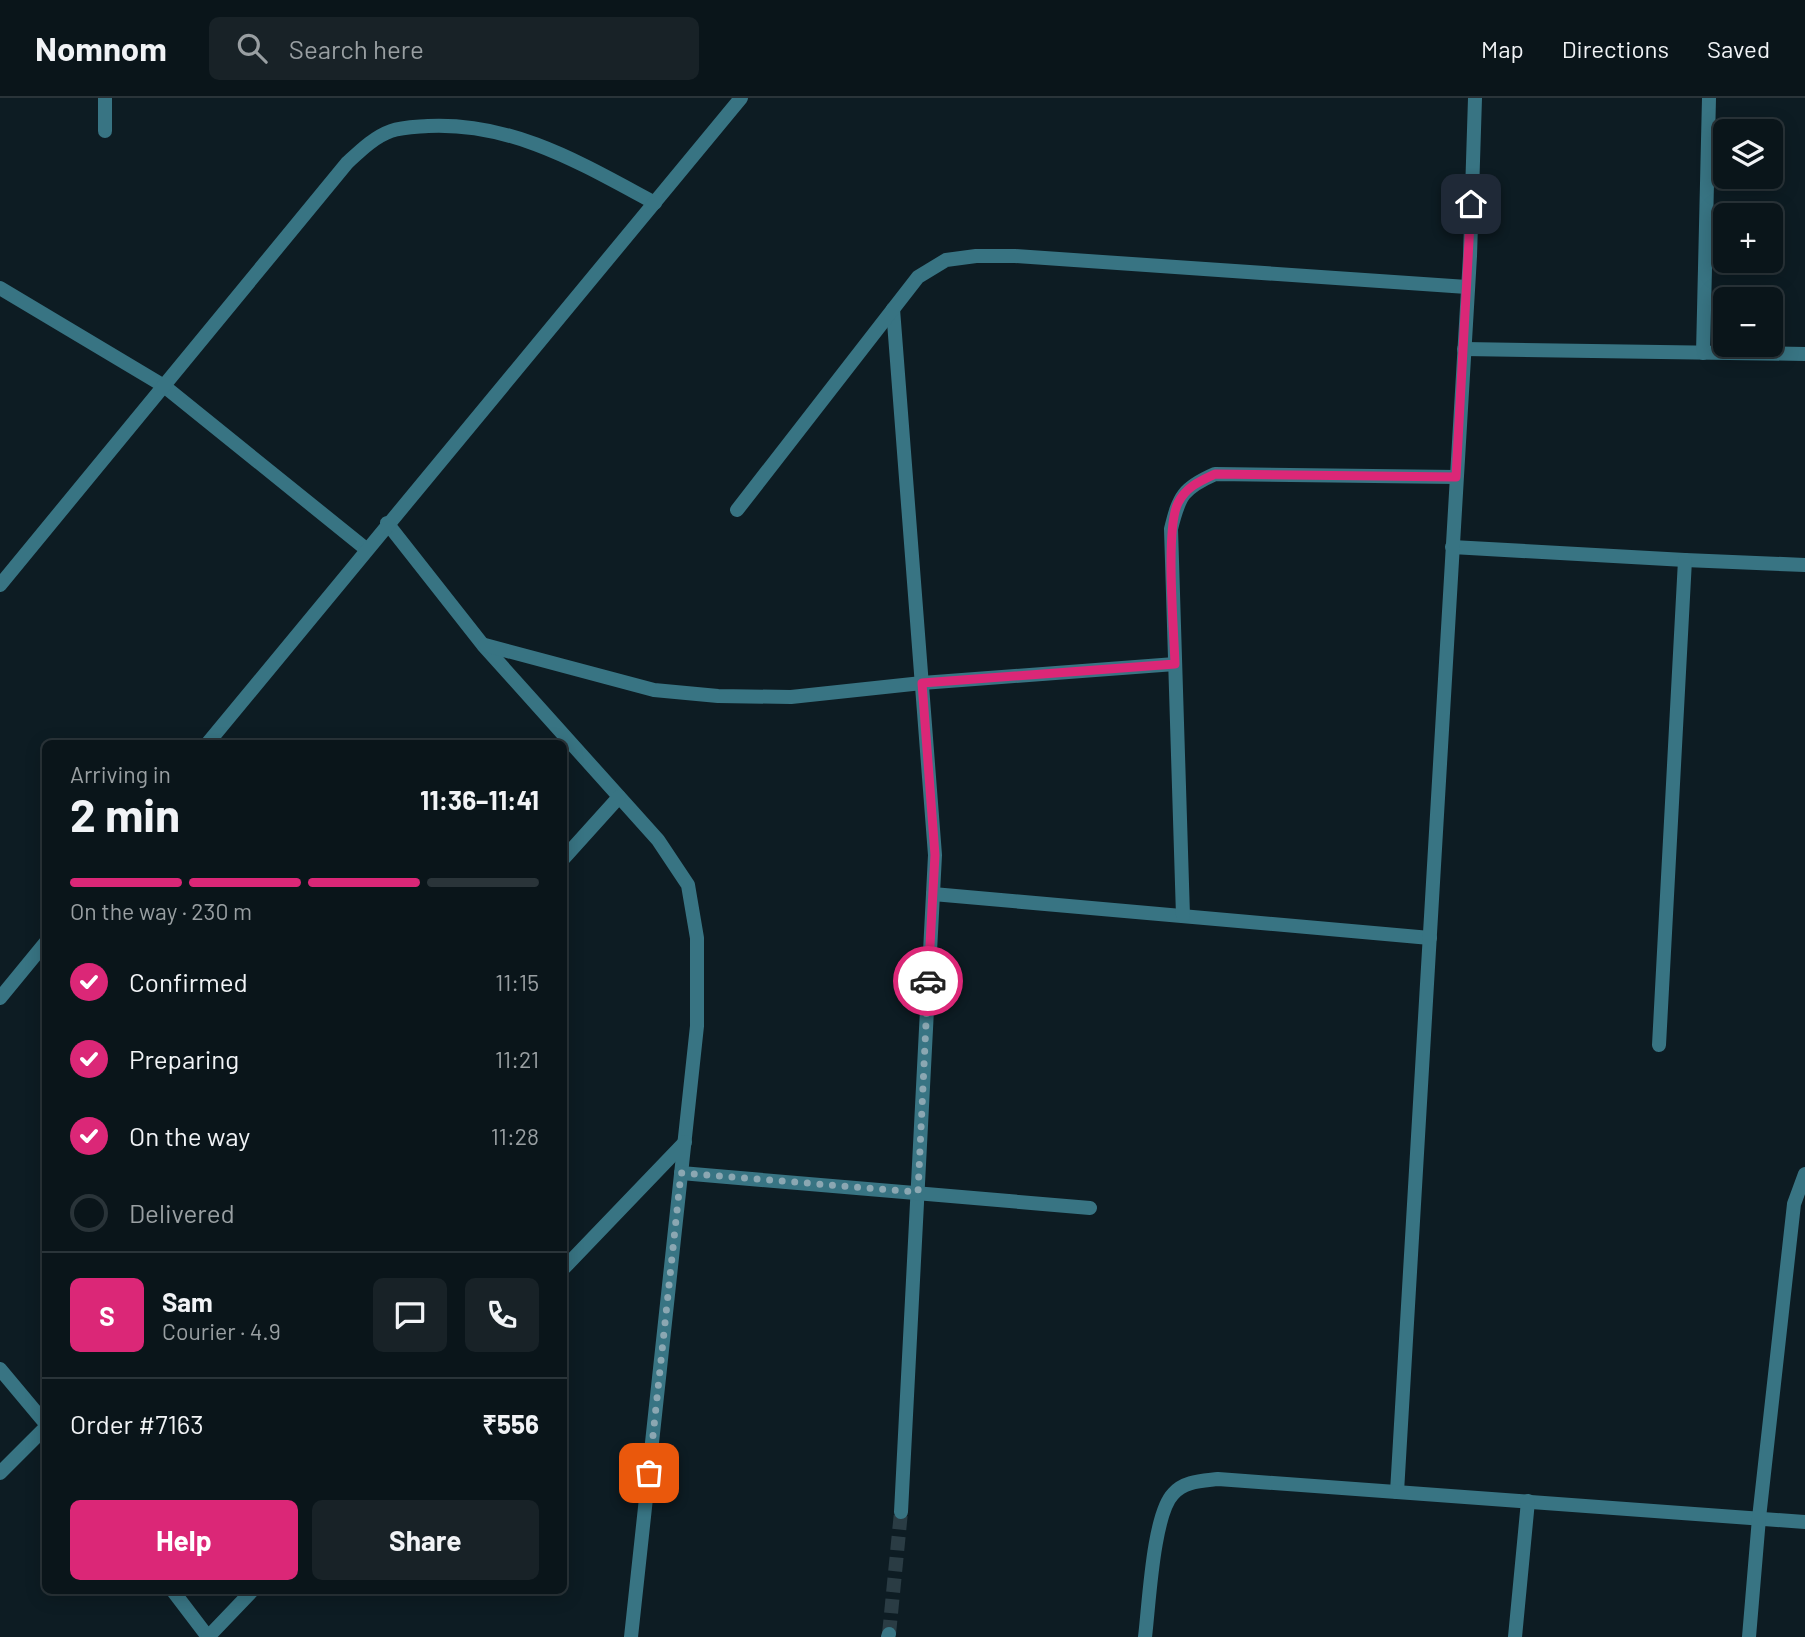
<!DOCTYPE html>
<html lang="en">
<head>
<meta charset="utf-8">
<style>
  body { margin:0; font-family:Barlow,sans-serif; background:#182227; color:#f1f3f6; height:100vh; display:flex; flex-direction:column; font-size:26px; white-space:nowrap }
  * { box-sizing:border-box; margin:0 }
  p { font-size:23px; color:#999fa2 }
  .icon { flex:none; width:38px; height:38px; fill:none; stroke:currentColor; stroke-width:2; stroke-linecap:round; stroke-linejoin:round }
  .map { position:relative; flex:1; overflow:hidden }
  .details { position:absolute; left:42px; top:642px; width:525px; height:854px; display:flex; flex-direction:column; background:#0a151a; border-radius:10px; box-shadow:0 4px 18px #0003,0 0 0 2px #2a3439 }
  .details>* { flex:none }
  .tools { position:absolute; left:1713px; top:21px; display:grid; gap:14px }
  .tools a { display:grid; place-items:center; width:70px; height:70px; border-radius:10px; background:#0a151a; box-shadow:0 4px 18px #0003,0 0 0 2px #2a3439; font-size:35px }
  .pin { position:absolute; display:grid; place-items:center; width:60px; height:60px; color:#fff; margin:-30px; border-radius:14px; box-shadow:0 4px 10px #0006 }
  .courier { position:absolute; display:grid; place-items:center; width:70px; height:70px; margin:-35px; border:5px solid #db2777; border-radius:50%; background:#fff; color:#222; box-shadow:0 2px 9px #0007 }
  .headline em { font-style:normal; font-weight:700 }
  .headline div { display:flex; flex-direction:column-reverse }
  .headline { display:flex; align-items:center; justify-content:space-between; height:119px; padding:0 28px }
  h1 { font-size:46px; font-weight:700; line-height:52px }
  .bar { display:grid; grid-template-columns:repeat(4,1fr); gap:10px 7px; align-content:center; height:84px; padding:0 28px }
  .bar i { height:9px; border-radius:5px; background:#2a3439 }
  .bar .on { background:#db2777 }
  .bar p { grid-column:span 4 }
  .line { display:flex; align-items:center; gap:18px; padding:0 28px; border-top:2px solid #2a3439 }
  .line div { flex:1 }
  .round { display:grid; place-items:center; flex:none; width:74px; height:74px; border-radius:10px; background:#182227 }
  ol { padding:0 28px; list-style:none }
  li { display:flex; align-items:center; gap:21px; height:77px }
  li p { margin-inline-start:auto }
  li .icon { padding:7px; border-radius:50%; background:#db2777; color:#fff; stroke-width:4 }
  li:last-child { color:#999fa2 }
  li i { width:38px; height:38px; border:4px solid #2a3439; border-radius:50% }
  .action { display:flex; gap:14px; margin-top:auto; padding:14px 28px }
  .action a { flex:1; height:80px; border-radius:10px; background:#db2777; color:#fff; font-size:28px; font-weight:700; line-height:80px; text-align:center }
  .action a+a { background:#182227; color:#f1f3f6 }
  header { display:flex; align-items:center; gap:42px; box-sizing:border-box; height:98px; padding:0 35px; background:#0a151a; border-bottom:2px solid #2a3439 }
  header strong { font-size:33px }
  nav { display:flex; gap:38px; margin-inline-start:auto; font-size:24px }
  .search { width:490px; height:63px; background:#182227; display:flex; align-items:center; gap:18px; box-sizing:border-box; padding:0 24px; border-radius:10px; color:#999fa2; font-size:26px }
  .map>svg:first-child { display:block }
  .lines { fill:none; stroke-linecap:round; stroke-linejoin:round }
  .minor-tunnel { stroke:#2a3c44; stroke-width:14; stroke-dasharray:14 7; stroke-linecap:butt }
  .service { stroke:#387483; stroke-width:14 }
  .minor { stroke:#387483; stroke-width:14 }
  .done { stroke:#8ba7b2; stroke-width:7; stroke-dasharray:0 12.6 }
  .route { stroke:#db2777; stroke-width:9 }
</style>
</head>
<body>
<header>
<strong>Nomnom</strong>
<div class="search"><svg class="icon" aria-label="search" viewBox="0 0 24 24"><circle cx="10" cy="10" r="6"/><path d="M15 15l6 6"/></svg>Search here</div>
<nav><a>Map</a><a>Directions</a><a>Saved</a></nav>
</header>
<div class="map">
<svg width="1805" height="1539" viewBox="0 0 1805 1539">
  <rect width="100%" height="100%" fill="#0d1c23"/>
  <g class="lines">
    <path class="minor-tunnel" d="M 889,1536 L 901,1414"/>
    <path class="service" d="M 105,33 L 105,0"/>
    <g class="minor">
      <path d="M 0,190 L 164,288 L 366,451"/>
      <path d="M 893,211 L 935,757 L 901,1414"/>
      <path d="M 1464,251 L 1805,256"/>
      <path d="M 1703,255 L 1709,0"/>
      <path d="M 737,412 L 918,179 L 946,162 L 976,158 L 1015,158 L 1467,189"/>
      <path d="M 387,425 L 483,547 L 658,742 L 688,787 L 697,840 L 697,928 L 631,1539"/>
      <path d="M 1452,449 L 1685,462 L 1805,467"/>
      <path d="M 0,487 L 347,65 C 360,53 374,39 391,33 C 402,29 417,29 428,28 C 514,24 582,66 655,105"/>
      <path d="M 485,547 L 654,592 L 718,598 L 791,599 L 922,585 L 1175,566"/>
      <path d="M 207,646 L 741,0"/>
      <path d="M 564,760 L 619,699"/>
      <path d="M 933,796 L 1430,840"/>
      <path d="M 1183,818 L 1171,431 C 1179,398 1183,390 1215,376 L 1456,379"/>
      <path d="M 0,900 L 46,844"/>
      <path d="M 1659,947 L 1685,462"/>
      <path d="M 681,1075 L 1090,1110"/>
      <path d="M 564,1170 L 685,1044"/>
      <path d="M 0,1271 L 46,1326"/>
      <path d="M 0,1375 L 46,1329"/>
      <path d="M 1397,1394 L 1470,158 L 1475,0"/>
      <path d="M 173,1493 L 208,1539"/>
      <path d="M 208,1539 L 252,1493"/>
      <path d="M 888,1539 L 889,1536"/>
      <path d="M 1145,1539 C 1149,1507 1153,1417 1173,1396 C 1184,1383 1202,1383 1218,1381 L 1805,1424"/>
      <path d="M 1515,1539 L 1528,1403"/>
      <path d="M 1749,1539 L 1759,1420 L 1794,1106 L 1805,1076"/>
    </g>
  </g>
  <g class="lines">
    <path class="done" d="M 649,1375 L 681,1075 L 918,1094 L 928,883"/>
    <path class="route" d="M 928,883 L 935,757 L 922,585 L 1175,566 C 1174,532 1165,431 1178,405 C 1186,389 1200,383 1215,376 L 1456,379 L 1471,106"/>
  </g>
</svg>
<div class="tools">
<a><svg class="icon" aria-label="layers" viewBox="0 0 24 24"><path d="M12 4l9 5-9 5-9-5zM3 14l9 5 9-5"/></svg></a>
<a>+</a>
<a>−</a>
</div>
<div class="pin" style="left:649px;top:1375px;background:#ea580c"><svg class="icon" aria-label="bag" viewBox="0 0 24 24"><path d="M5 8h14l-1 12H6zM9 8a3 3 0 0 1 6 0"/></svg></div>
<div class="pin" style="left:1471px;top:106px;background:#1f2937"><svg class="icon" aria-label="home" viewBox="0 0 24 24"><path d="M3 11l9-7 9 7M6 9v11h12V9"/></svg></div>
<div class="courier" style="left:928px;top:883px"><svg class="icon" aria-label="car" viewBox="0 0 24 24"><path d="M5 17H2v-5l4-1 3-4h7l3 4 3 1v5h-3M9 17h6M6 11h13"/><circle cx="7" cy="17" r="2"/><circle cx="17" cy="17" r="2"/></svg></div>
<section class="details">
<div class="headline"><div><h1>2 min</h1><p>Arriving in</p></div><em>11:36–11:41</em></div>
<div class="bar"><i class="on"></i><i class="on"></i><i class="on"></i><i></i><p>On the way · 230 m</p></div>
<ol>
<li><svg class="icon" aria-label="check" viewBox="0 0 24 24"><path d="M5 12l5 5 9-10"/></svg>Confirmed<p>11:15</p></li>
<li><svg class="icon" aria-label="check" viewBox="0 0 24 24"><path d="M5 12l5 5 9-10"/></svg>Preparing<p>11:21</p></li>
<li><svg class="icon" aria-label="check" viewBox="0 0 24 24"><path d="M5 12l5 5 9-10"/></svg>On the way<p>11:28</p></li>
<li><i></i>Delivered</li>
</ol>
<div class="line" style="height:126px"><b class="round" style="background:#db2777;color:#fff">S</b><div><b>Sam</b><p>Courier · 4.9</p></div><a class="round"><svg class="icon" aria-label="chat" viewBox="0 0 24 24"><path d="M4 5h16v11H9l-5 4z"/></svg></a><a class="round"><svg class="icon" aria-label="phone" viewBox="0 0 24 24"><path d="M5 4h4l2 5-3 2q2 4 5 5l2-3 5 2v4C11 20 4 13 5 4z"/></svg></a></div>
<div class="line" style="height:91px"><div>Order #7163</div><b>₹556</b></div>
<div class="action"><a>Help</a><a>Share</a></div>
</section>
</div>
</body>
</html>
